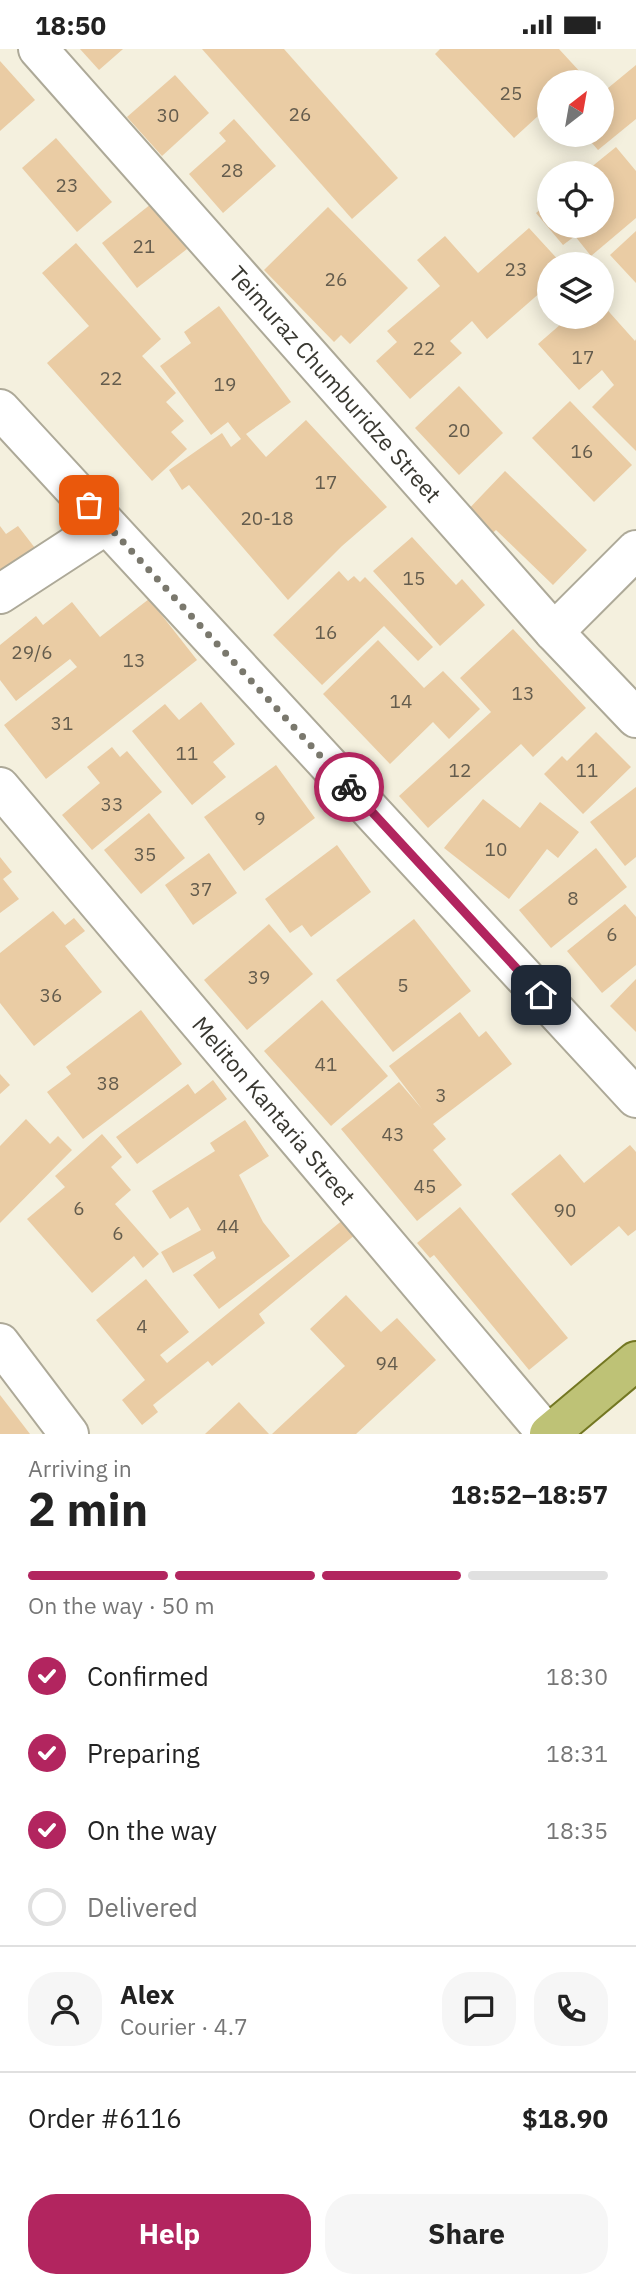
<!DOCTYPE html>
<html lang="en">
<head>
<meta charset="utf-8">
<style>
  body { margin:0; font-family:"IBM Plex Sans",sans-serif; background:#f6f6f6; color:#222; height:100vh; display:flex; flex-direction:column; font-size:26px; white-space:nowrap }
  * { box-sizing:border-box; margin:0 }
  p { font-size:23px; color:#767676 }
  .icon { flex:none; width:38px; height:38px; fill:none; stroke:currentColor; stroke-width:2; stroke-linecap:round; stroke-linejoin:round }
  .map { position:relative; height:1385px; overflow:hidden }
  .panel { display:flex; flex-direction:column; background:#fff; flex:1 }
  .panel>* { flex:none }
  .needle { width:46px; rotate:31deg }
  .controls { position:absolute; left:537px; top:21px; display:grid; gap:14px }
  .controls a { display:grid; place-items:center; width:77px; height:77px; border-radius:50%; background:#fff; box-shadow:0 4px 18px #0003; font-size:35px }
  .pin { position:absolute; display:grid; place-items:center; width:60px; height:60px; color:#fff; margin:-30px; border-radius:14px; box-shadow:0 4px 10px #0006 }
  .courier { position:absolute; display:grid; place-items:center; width:70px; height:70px; margin:-35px; border:5px solid #b2255f; border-radius:50%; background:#fff; color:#222; box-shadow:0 2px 9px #0007 }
  .overview em { font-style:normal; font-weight:700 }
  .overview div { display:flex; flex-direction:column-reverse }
  .overview { display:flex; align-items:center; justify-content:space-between; height:119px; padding:0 28px }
  h1 { font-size:46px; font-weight:700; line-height:52px }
  .bar { display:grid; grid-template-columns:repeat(4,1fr); gap:10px 7px; align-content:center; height:84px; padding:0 28px }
  .bar i { height:9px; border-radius:5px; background:#e0e0e0 }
  .bar .active { background:#b2255f }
  .bar p { grid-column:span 4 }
  .line { display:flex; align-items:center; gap:18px; padding:0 28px; border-top:2px solid #e0e0e0 }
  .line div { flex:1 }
  .round { display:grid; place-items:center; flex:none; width:74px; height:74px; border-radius:28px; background:#f6f6f6 }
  ol { padding:0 28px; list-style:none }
  li { display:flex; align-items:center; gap:21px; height:77px }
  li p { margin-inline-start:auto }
  li .icon { padding:7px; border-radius:50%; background:#b2255f; color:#fff; stroke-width:4 }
  li:last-child { color:#767676 }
  li i { width:38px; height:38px; border:4px solid #e0e0e0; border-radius:50% }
  .cta { display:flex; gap:14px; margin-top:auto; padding:14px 28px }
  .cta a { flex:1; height:80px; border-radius:28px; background:#b2255f; color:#fff; font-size:28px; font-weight:700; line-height:80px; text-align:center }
  .cta a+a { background:#f6f6f6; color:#222 }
  .status { display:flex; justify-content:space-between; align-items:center; height:49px; padding:0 35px; background:#fff; direction:ltr }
  .status svg { height:19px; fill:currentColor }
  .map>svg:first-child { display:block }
  .building { fill:#eacca4 }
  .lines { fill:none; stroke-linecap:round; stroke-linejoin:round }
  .minor-casing { stroke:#ada998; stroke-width:42 }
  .major-casing { stroke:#737722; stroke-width:42 }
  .minor { stroke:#fff; stroke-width:38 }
  .major { stroke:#bec276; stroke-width:38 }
  .done { stroke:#7a786d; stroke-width:7; stroke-dasharray:0 12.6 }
  .route { stroke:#b2255f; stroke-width:9 }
  .labels { text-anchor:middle; stroke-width:5; stroke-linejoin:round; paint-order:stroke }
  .number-label { font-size:19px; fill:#645c4d }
  .street-label { font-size:23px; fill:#383730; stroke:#f4f0de }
</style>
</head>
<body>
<div class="status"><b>18:50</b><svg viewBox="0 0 49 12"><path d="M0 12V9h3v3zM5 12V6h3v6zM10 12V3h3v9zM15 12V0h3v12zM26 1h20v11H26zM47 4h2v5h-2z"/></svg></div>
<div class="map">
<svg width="636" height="1385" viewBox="0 0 636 1385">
  <rect width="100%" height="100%" fill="#f4f0de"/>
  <g class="building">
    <path d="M 80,0 L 123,0 L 99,21 Z"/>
    <path d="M 202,0 L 284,0 L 398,129 L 352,170 Z"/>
    <path d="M 440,0 L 559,0 L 582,25 L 573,33 L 550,33 L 550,56 L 514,89 L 435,5 Z"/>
    <path d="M 0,12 L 35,51 L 0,82 Z"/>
    <path d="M 636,16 L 636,70 L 598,101 L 585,86 L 602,86 L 602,44 Z"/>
    <path d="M 175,26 L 209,64 L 162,107 L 127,68 Z"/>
    <path d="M 234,70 L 276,117 L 223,164 L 189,125 L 226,92 L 219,84 Z"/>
    <path d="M 56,89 L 112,153 L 77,183 L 22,119 Z"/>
    <path d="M 616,98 L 636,122 L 636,169 L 591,207 L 575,187 L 563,196 L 536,164 L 550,153 L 550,177 L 602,177 L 602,124 L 584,124 Z"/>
    <path d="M 151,155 L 187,200 L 137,239 L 102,194 Z"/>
    <path d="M 328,158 L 408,239 L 350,295 L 341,286 L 334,293 L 264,221 Z"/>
    <path d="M 529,179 L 562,215 L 550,215 L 550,235 L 487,290 L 472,272 L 450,292 L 462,304 L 410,350 L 376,312 L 397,293 L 387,282 L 440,237 L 417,211 L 445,187 L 478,224 Z"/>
    <path d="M 636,182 L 636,234 L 610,206 Z"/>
    <path d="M 76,194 L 161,290 L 142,307 L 176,344 L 166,353 L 184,372 L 171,383 L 187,400 L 152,432 L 47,314 L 89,277 L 42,224 Z"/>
    <path d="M 602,255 L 635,292 L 636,290 L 636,402 L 592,358 L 614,336 L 602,321 L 579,341 L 538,295 L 561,275 L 555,268 L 602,268 Z"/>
    <path d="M 219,257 L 291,353 L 246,385 L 266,408 L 306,371 L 387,458 L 342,497 L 288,551 L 189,436 L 182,441 L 169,421 L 222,384 L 231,398 L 241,390 L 228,373 L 211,386 L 160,317 L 191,294 L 184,283 Z"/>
    <path d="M 459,337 L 503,384 L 459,426 L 415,379 Z"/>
    <path d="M 570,352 L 632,416 L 594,453 L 532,389 Z"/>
    <path d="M 505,422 L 587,501 L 553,536 L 496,481 L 487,489 L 463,466 Z"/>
    <path d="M 0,477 L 6,485 L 18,477 L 35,499 L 23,508 L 0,535 Z"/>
    <path d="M 412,488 L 456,536 L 462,530 L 485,556 L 440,597 L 373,522 Z"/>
    <path d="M 339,522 L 348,532 L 354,527 L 360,533 L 365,528 L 433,598 L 418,612 L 384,577 L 322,636 L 273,586 Z"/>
    <path d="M 149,550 L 197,611 L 46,730 L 4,676 L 77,618 L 70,610 L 16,652 L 0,631 L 0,596 L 36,567 L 43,576 L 72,553 L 100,588 Z"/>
    <path d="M 513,580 L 586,659 L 533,708 L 521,695 L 428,779 L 399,747 L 491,663 L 460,629 Z"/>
    <path d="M 378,591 L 424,639 L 443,622 L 480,660 L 449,690 L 433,673 L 390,715 L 323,645 Z"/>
    <path d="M 201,653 L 235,695 L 213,713 L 226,728 L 192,756 L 132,682 L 165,655 L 179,671 Z"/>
    <path d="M 596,683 L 631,718 L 583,765 L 544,725 L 562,707 L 567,712 Z"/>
    <path d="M 112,698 L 120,708 L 127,702 L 162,743 L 92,801 L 62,766 L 100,734 L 87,718 Z"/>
    <path d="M 276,716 L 315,769 L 244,822 L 204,768 Z"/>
    <path d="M 636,738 L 636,808 L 625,817 L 590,773 Z"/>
    <path d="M 483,750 L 520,779 L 540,753 L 579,783 L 558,809 L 547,800 L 509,850 L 444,799 Z"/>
    <path d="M 149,764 L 185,809 L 141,845 L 104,801 Z"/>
    <path d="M 337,796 L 371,843 L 311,888 L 302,876 L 290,884 L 265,850 Z"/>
    <path d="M 596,799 L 627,838 L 551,899 L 519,861 Z"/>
    <path d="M 209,804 L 237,844 L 193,876 L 165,836 Z"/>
    <path d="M 0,808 L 12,823 L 3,830 L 19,850 L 0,864 Z"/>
    <path d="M 625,855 L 636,868 L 636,916 L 602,944 L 567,902 Z"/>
    <path d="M 53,862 L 65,876 L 74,869 L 85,882 L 65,897 L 102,943 L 34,997 L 0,954 L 0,904 Z"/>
    <path d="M 414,870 L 471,942 L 393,1003 L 336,931 Z"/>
    <path d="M 269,875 L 313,925 L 247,981 L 204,931 Z"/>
    <path d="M 636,930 L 636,983 L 610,957 Z"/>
    <path d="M 322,951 L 388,1027 L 331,1077 L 264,1002 Z"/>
    <path d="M 141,961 L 182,1015 L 83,1090 L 47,1043 L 71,1025 L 66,1018 Z"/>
    <path d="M 460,963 L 479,988 L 486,982 L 512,1015 L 433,1075 L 446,1090 L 433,1101 L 462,1136 L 417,1172 L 341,1080 L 399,1033 L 422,1060 L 389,1017 Z"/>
    <path d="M 0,1025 L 10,1036 L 0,1045 Z"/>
    <path d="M 213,1031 L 227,1050 L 137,1115 L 116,1088 L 188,1035 L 195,1045 Z"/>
    <path d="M 26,1070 L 50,1095 L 58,1087 L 72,1101 L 0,1174 L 0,1097 Z"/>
    <path d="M 245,1071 L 269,1107 L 239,1126 L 263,1173 L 290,1207 L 219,1260 L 193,1226 L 216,1209 L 213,1202 L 173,1224 L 161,1203 L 201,1181 L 188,1158 L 170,1170 L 152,1142 L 215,1102 L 210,1094 Z"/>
    <path d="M 102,1085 L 122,1108 L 111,1118 L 131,1141 L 115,1155 L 159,1205 L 143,1219 L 134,1207 L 92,1244 L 27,1170 L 65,1138 L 55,1127 Z"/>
    <path d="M 630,1096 L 636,1103 L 636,1181 L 628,1187 L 619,1177 L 571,1217 L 511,1145 L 560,1105 L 584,1134 Z"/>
    <path d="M 460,1158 L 568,1289 L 529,1321 L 434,1206 L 430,1209 L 417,1194 Z"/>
    <path d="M 344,1170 L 356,1185 L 259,1265 L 265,1274 L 212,1317 L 208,1312 L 153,1356 L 158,1363 L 142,1376 L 122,1351 L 145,1331 L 96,1271 L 146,1230 L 189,1283 L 160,1306 L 167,1314 Z"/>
    <path d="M 346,1246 L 381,1283 L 397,1269 L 436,1311 L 356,1385 L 272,1385 L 345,1317 L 310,1280 Z"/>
    <path d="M 0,1346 L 30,1385 L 0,1385 Z"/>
    <path d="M 239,1353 L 269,1385 L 205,1385 Z"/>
  </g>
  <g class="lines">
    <defs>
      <g id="minor">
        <path id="s1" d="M 38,0 L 554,583 L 636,669"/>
        <path d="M 0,360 L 636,1049"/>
        <path d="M 0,545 L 106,476"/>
        <path d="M 554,583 L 636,501"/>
        <path id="s2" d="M 0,738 L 547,1385"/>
        <path d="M 0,1294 L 69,1385"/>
      </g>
      <path id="major" d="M 549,1385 L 636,1312"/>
    </defs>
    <use href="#minor" class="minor-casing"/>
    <use href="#major" class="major-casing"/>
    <use href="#minor" class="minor"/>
    <use href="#major" class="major"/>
  </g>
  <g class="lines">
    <path class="done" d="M 89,456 L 349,738"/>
    <path class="route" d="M 349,738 L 541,946"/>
  </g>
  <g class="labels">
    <g class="number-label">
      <text x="511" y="51">25</text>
      <text x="300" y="72">26</text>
      <text x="168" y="73">30</text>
      <text x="232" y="128">28</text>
      <text x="67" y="143">23</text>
      <text x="144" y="204">21</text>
      <text x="516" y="227">23</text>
      <text x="336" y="237">26</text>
      <text x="424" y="306">22</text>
      <text x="583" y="315">17</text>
      <text x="111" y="336">22</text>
      <text x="225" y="342">19</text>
      <text x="459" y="388">20</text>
      <text x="582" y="409">16</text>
      <text x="326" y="440">17</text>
      <text x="267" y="476">20-18</text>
      <text x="414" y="536">15</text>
      <text x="326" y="590">16</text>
      <text x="32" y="610">29/6</text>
      <text x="134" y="618">13</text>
      <text x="523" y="651">13</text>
      <text x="401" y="659">14</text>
      <text x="62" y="681">31</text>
      <text x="187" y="711">11</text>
      <text x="460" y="728">12</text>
      <text x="587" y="728">11</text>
      <text x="112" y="762">33</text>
      <text x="260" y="776">9</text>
      <text x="496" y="807">10</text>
      <text x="145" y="812">35</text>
      <text x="201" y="847">37</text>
      <text x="573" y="856">8</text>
      <text x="612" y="892">6</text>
      <text x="259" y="935">39</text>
      <text x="403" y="943">5</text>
      <text x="51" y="953">36</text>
      <text x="326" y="1022">41</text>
      <text x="108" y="1041">38</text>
      <text x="441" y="1053">3</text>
      <text x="393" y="1092">43</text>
      <text x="425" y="1144">45</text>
      <text x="79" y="1166">6</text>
      <text x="565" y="1168">90</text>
      <text x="228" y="1184">44</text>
      <text x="118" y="1191">6</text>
      <text x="142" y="1284">4</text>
      <text x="387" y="1321">94</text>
    </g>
    <g class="street-label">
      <text dy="8" stroke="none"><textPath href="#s1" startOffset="448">Teimuraz Chumburidze Street</textPath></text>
      <text dy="8" stroke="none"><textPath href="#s2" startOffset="424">Meliton Kantaria Street</textPath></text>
    </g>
  </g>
</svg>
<div class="controls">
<a><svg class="needle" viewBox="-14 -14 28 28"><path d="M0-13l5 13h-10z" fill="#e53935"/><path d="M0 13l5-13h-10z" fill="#767676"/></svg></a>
<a><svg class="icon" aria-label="locate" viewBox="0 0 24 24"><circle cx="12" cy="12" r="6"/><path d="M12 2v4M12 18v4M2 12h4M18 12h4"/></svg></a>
<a><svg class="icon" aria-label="layers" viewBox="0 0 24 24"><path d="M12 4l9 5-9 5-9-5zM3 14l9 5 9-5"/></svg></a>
</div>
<div class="pin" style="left:89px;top:456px;background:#ea580c"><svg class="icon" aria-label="bag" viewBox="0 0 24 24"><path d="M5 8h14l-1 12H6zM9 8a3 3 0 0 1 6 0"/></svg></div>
<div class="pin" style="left:541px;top:946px;background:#1f2937"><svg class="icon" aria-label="home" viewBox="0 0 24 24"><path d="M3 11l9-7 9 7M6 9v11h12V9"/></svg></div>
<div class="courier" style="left:349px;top:738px"><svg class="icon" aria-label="bike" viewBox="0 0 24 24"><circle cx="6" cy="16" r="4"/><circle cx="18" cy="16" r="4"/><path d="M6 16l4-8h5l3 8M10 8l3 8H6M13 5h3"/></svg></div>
</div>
<section class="panel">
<div class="overview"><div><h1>2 min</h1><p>Arriving in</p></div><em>18:52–18:57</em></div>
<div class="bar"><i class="active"></i><i class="active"></i><i class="active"></i><i></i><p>On the way · 50 m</p></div>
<ol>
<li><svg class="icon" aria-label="check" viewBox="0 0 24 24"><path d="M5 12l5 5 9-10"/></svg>Confirmed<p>18:30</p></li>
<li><svg class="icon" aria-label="check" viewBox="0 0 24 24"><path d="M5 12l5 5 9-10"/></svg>Preparing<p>18:31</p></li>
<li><svg class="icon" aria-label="check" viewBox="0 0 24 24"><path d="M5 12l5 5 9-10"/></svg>On the way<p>18:35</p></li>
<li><i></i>Delivered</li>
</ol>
<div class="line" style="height:126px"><a class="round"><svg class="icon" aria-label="person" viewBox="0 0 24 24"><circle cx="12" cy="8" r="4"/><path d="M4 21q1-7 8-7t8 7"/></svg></a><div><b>Alex</b><p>Courier · 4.7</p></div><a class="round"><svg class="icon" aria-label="chat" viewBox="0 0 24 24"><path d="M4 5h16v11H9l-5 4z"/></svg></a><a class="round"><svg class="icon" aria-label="phone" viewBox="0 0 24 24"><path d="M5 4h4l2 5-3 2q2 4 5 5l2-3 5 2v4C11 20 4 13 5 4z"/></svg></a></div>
<div class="line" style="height:91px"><div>Order #6116</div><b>$18.90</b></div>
<div class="cta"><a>Help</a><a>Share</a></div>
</section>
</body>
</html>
